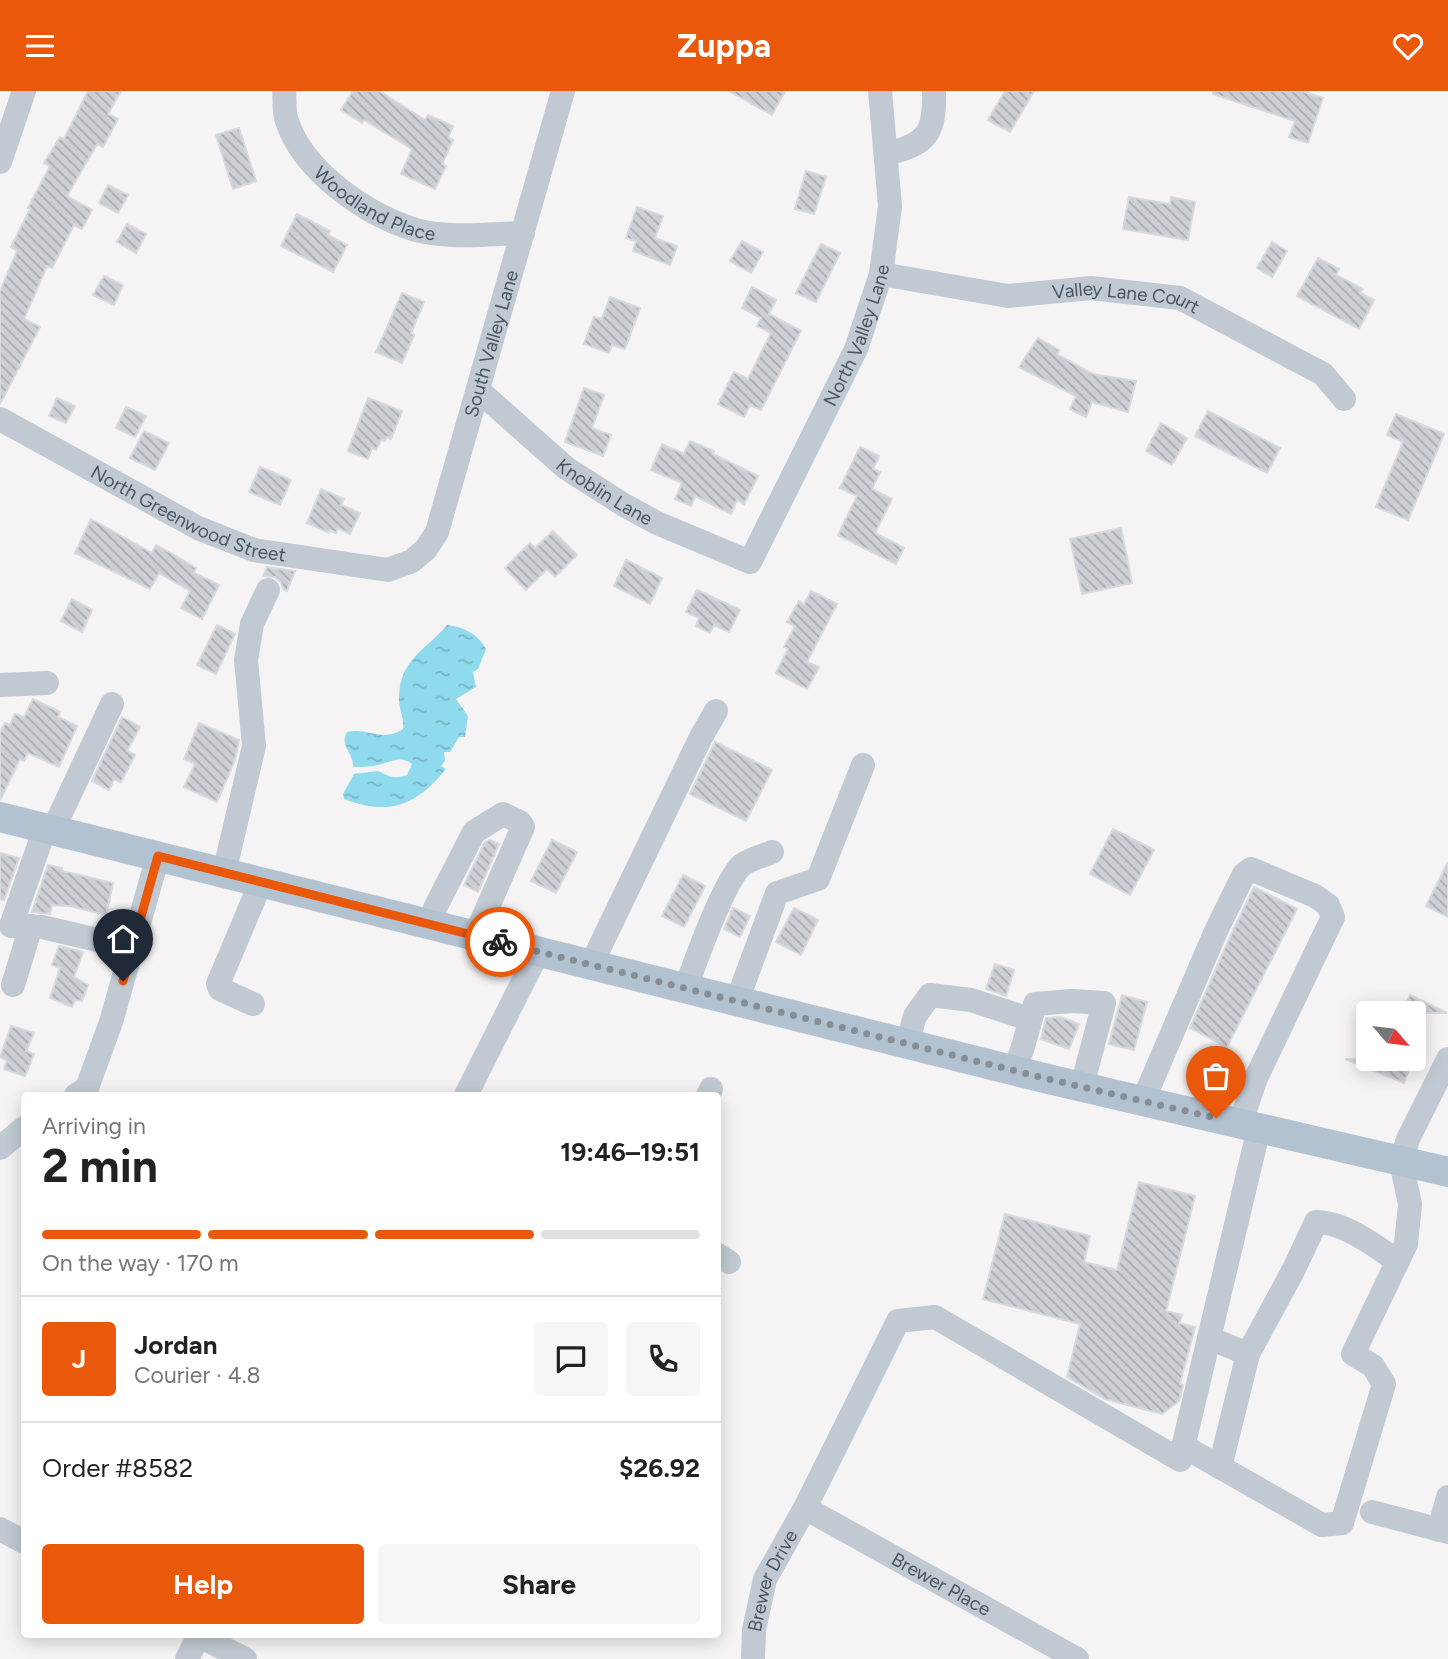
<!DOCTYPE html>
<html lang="en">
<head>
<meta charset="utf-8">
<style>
  body { margin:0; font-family:Figtree,sans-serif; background:#f6f6f6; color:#222; height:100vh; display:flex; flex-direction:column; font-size:26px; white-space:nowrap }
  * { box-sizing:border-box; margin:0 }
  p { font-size:23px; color:#767676 }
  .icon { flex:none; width:38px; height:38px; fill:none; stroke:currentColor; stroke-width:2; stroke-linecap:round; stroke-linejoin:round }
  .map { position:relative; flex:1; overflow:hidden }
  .details { position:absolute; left:21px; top:1001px; width:700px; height:546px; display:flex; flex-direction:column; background:#fff; border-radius:7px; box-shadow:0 4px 18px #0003 }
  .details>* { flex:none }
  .needle { width:46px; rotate:118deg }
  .buttons { position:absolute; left:1356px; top:910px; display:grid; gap:14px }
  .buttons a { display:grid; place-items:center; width:70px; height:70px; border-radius:7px; background:#fff; box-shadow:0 4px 18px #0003; font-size:35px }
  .pin { position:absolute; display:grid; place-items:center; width:60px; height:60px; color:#fff; margin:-72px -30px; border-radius:50% 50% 50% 0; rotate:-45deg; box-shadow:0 0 7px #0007 }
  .pin .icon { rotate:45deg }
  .courier { position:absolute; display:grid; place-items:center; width:70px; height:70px; margin:-35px; border:5px solid #ea580c; border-radius:50%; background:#fff; color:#222; box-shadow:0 2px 9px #0007 }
  .overview em { font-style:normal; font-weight:700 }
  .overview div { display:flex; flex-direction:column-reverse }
  .overview { display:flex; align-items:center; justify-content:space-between; height:119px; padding:0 21px }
  h1 { font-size:46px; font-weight:700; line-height:52px }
  .bar { display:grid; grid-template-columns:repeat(4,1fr); gap:10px 7px; align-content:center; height:84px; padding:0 21px }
  .bar i { height:9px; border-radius:5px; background:#e0e0e0 }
  .bar .on { background:#ea580c }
  .bar p { grid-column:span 4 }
  .line { display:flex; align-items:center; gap:18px; padding:0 21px; border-top:2px solid #e0e0e0 }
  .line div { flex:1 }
  .round { display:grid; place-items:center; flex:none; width:74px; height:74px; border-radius:7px; background:#f6f6f6 }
  .primary-button { display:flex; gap:14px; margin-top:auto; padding:14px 21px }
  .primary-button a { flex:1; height:80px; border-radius:7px; background:#ea580c; color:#fff; font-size:28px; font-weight:700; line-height:80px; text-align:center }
  .primary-button a+a { background:#f6f6f6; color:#222 }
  header { display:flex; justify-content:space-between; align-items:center; height:91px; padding:0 21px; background:#ea580c; color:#fff; font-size:32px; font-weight:700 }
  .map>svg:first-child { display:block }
  .water { fill:url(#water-ripples) }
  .building { fill:url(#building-back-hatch); stroke:#d7d9de; stroke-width:2 }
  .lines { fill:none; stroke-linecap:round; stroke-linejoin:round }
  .minor { stroke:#c1cad2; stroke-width:24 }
  .major { stroke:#b3c2d1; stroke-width:30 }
  .done { stroke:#868d94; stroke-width:7; stroke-dasharray:0 12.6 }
  .route { stroke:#ea580c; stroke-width:9 }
  .labels { text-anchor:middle; stroke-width:5; stroke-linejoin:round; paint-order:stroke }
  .street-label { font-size:19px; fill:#4a5661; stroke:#fff }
</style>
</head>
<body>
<header><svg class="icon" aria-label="menu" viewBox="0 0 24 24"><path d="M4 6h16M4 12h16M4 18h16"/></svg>Zuppa<svg class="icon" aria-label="heart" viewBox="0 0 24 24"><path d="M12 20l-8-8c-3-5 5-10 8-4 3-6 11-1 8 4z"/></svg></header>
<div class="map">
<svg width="1448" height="1568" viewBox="0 0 1448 1568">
  <defs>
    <pattern id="water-ripples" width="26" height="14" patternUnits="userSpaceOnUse" patternTransform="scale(1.75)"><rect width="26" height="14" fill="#90daee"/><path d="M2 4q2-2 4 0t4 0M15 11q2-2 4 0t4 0" fill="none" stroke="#78b4c4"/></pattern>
    <pattern id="building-back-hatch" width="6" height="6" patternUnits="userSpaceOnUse" patternTransform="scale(1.75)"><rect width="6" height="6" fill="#cdcfd5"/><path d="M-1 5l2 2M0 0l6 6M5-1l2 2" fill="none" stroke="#a8abb0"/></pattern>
  </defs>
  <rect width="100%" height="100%" fill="#f5f3f3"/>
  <path class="water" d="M 447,534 C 464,536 478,543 486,558 L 478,578 L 473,581 L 476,596 L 456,608 L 468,625 L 465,646 L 459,646 L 450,661 L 444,661 L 445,670 L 441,675 L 446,678 C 416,715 389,725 344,708 L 343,703 L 354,683 L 378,680 C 390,686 394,688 407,684 L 412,673 C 400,664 391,671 378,674 C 370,676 361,676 353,676 C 354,662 339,655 347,641 C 368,636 382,652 403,638 C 405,628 398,617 399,606 C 400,568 425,560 447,534 Z"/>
  <g class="building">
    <path d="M 88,0 L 121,0 L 108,23 L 118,28 L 103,56 L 97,53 L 67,105 L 92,119 L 82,138 L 74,134 L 52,177 L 47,175 L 24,228 L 40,236 L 0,313 L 0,200 L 17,160 L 11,156 L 30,118 L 28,117 L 50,75 L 44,72 L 60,46 L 64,48 Z"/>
    <path d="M 353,0 L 379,0 L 425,29 L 428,24 L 453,35 L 448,47 L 453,49 L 442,73 L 446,75 L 435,98 L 401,83 L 412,58 L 364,29 L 362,32 L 341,19 Z"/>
    <path d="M 729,0 L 785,0 L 772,24 Z"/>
    <path d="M 1005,0 L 1034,0 L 1010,41 L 988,29 Z"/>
    <path d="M 1213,0 L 1302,0 L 1323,7 L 1308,52 L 1289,46 L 1295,30 L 1213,3 Z"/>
    <path d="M 239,37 L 256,90 L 233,98 L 216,44 Z"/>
    <path d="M 806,80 L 826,86 L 814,123 L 795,118 Z"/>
    <path d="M 108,94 L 128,104 L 118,122 L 99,112 Z"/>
    <path d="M 1129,106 L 1170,113 L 1171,106 L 1195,111 L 1188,149 L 1123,138 Z"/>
    <path d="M 637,116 L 663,125 L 655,147 L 677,155 L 670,174 L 633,160 L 636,150 L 626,147 Z"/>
    <path d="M 297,123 L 330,140 L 328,144 L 347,154 L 333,181 L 281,155 Z"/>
    <path d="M 127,133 L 146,143 L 136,162 L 117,151 Z"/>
    <path d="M 742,150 L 763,161 L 751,182 L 730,170 Z"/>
    <path d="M 1272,151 L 1287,160 L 1272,186 L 1257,177 Z"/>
    <path d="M 821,153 L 840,162 L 816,211 L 796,202 Z"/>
    <path d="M 1318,167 L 1339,178 L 1336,184 L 1363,198 L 1360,202 L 1374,209 L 1359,238 L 1297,205 Z"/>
    <path d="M 104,185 L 123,194 L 114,214 L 93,204 Z"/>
    <path d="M 752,196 L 776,209 L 769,223 L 801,240 L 761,319 L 750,314 L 744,326 L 718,313 L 734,281 L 748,288 L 771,242 L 757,235 L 761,227 L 742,217 Z"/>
    <path d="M 402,202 L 424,211 L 411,242 L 414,244 L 402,272 L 376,261 Z"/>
    <path d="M 610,206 L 640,217 L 625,258 L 612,254 L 609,262 L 584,253 L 594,226 L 602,228 Z"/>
    <path d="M 1038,247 L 1059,259 L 1057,263 L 1093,283 L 1136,290 L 1128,321 L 1092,311 L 1086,326 L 1070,318 L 1076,305 L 1019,276 Z"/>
    <path d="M 584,297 L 604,304 L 592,337 L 611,344 L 603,365 L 565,351 Z"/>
    <path d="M 57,307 L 75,315 L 66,332 L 49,325 Z"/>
    <path d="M 368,307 L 402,320 L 391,348 L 387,346 L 385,350 L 381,349 L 376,359 L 372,357 L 368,368 L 348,360 Z"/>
    <path d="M 126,316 L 146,325 L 135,346 L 116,337 Z"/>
    <path d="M 1208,320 L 1280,357 L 1267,382 L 1195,345 Z"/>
    <path d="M 1396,323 L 1444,343 L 1408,429 L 1376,416 L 1403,351 L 1387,344 Z"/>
    <path d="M 1161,332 L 1187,347 L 1172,374 L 1146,360 Z"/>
    <path d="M 144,340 L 169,352 L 155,379 L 130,367 Z"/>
    <path d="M 690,350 L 714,360 L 713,363 L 758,385 L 744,413 L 737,409 L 731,423 L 695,405 L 691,415 L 675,408 L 682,392 L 651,379 L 662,353 L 684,363 Z"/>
    <path d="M 860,356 L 879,365 L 873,378 L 880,381 L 872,398 L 892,408 L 875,442 L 904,457 L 896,473 L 838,444 L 857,405 L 840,397 Z"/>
    <path d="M 260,376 L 291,389 L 280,414 L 249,401 Z"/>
    <path d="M 321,398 L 344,408 L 341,414 L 360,422 L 350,443 L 338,437 L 336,442 L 330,439 L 329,442 L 307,432 Z"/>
    <path d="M 91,428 L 152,462 L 156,454 L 169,461 L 196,477 L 194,482 L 219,494 L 202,528 L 181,517 L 190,500 L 159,482 L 150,498 L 75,462 Z"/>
    <path d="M 1121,437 L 1132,492 L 1082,503 L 1070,448 Z"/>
    <path d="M 553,440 L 577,464 L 555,486 L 547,478 L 526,499 L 505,477 L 530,452 L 535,457 Z"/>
    <path d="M 626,469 L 662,487 L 650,513 L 614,495 Z"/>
    <path d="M 267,476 L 295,480 L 287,500 L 283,498 L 281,491 L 275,486 L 263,485 Z"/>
    <path d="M 697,499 L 740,519 L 729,541 L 714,534 L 710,542 L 696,535 L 699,527 L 686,521 Z"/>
    <path d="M 811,500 L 837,513 L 807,571 L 819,576 L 807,598 L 776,582 L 788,558 L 784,556 L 795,535 L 787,531 L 799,510 L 804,513 Z"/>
    <path d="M 72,508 L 92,519 L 82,541 L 61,530 Z"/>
    <path d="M 217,534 L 235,543 L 216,583 L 197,574 Z"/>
    <path d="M 33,608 L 60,621 L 58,626 L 77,635 L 59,676 L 28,662 L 24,670 L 20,668 L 0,709 L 0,642 L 5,632 L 10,634 L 15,623 L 24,626 Z"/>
    <path d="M 122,626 L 140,636 L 127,660 L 135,664 L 121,691 L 114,688 L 109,699 L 92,690 Z"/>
    <path d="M 199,632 L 239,649 L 235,669 L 217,711 L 184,696 L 195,673 L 184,668 Z"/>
    <path d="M 715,651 L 772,679 L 746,730 L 690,703 Z"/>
    <path d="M 1113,738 L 1154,759 L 1130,804 L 1090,783 Z"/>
    <path d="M 490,749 L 499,753 L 478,801 L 464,794 L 485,751 Z"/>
    <path d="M 552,749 L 577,761 L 556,802 L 531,790 Z"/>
    <path d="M 0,762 L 19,767 L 4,809 L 0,808 Z"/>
    <path d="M 1448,771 L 1448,826 L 1426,815 Z"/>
    <path d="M 48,774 L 62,777 L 62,780 L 113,792 L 106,824 L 70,815 L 52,814 L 50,823 L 32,821 Z"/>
    <path d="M 683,784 L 705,795 L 684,836 L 662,825 Z"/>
    <path d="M 1254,796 L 1297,818 L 1227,956 L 1190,937 L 1230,846 Z"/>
    <path d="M 733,817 L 750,825 L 740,846 L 724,838 Z"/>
    <path d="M 794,817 L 818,829 L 801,864 L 776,851 Z"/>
    <path d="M 59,855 L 83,861 L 74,886 L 88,894 L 82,910 L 75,909 L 72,916 L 50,907 L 60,877 L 52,874 Z"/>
    <path d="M 995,873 L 1014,879 L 1006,905 L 986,898 Z"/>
    <path d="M 1122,904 L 1147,911 L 1134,959 L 1109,953 Z"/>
    <path d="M 1410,904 L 1447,922 L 1401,922 Z"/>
    <path d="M 1060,926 L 1079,933 L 1069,958 L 1041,948 L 1046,927 Z"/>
    <path d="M 11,935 L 34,942 L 26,960 L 34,963 L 25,985 L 4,978 L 7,969 L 0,966 Z"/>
    <path d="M 1345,968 L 1413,968 L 1404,992 Z"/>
    <path d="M 1139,1091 L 1195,1105 L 1166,1220 L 1182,1224 L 1179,1232 L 1195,1236 L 1180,1293 L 1183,1294 L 1179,1310 L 1162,1323 L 1105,1308 L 1067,1286 L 1080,1233 L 983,1208 L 1005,1123 L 1090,1145 L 1084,1171 L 1117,1179 Z"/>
  </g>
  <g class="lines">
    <g class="minor">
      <path id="s1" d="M 284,0 C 285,9 284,19 286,27 C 301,79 366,124 416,139 C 450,148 489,143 523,142"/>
      <path d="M 886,63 C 928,53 935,42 934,0"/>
      <path d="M 0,71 L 24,0"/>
      <path id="s2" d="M 881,183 L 1008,205 L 1091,197 L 1180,207 L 1323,283 L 1344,308"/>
      <path id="s3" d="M 478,299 L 566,377 L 624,414 L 657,432 L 750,471 L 856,258 L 881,183 L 890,115 L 880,0"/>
      <path id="s4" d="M 0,328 L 198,437 L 254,459 L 388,479 L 412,470 L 426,458 L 437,441 L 563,0"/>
      <path d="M 0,594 L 47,592"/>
      <path d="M 45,737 L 11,835 L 42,836 L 132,857"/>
      <path d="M 53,739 L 112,613"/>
      <path d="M 224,782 L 254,655 L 246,569 L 252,533 L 268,499"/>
      <path d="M 430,834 L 435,817 L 474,741 L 503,723 L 520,731 L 523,736 L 475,845"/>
      <path d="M 591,874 L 701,646 L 716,620"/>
      <path d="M 13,894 L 31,835"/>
      <path d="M 686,898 C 694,873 725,788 742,774 C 750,768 763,765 772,761"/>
      <path d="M 737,910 L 777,802 L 818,788 L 863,674"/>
      <path d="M 253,913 L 220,898 L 218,893 L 261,791"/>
      <path d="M 907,953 L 915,925 L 930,904 L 971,909 L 1029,928"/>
      <path d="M 1014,979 L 1022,959 L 1035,913 L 1072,910 L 1104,912 L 1082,995"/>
      <path d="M 76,1004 L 87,997 L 111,931 L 158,765"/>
      <path d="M 466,1004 L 538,861"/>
      <path d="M 708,1004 L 711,998"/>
      <path d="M 1143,1010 L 1216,840 L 1244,783 L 1251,778 L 1315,805 L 1328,814 L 1333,826 L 1256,987 L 1240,1033"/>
      <path d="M 0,1057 L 24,1037"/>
      <path d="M 718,1164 L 729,1171"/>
      <path d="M 1209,1247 L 1248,1263 L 1294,1178 L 1316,1131 C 1345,1131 1374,1155 1398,1170"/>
      <path d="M 1183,1355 L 1322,1434 L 1342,1432 L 1384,1293 L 1373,1275 L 1353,1263 L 1406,1153 L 1410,1113 L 1401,1071 L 1408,1048 L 1448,968"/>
      <path d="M 1220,1376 L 1248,1263"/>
      <path id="s5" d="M 805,1417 L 1077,1568"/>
      <path d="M 1372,1421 L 1448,1441"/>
      <path d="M 0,1438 L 24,1451"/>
      <path d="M 1439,1439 L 1448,1406"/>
      <path d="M 197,1544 L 245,1568"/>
      <path d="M 187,1568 L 199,1544"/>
      <path id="s6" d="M 753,1568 L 754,1539 L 765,1488 L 805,1417 L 898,1230 L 935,1226 L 1180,1369 L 1259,1037"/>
    </g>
    <path class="major" d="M 0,726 L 1048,988 L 1448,1081"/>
  </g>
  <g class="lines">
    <path class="done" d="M 500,851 L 1048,988 L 1216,1027"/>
    <path class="route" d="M 123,890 L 158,765 L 500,851"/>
  </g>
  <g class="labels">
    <g class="street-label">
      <text dy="7" stroke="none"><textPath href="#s1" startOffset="156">Woodland Place</textPath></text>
      <text dy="7" stroke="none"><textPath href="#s2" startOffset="248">Valley Lane Court</textPath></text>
      <text dy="7" stroke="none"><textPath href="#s3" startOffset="576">North Valley Lane</textPath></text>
      <text dy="7" stroke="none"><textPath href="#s4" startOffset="682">South Valley Lane</textPath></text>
      <text dy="7" stroke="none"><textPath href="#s3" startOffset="163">Knoblin Lane</textPath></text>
      <text dy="7" stroke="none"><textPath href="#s4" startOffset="212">North Greenwood Street</textPath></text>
      <text dy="7" stroke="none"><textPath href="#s6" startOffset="82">Brewer Drive</textPath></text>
      <text dy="7" stroke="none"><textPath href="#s5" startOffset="156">Brewer Place</textPath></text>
    </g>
  </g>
</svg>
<div class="buttons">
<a><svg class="needle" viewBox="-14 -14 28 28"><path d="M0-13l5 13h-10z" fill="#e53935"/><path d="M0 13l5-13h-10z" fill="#767676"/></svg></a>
</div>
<div class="pin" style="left:1216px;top:1027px;background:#ea580c"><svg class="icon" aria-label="bag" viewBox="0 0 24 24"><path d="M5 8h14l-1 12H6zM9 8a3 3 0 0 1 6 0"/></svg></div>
<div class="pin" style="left:123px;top:890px;background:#1f2937"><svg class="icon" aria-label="home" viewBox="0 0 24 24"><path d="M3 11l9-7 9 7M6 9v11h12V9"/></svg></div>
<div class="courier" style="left:500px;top:851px"><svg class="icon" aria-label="bike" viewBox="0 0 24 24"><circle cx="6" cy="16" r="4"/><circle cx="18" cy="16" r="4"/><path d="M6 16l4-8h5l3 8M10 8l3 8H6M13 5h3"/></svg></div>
<section class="details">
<div class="overview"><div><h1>2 min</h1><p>Arriving in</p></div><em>19:46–19:51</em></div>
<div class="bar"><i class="on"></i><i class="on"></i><i class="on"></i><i></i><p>On the way · 170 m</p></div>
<div class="line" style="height:126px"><b class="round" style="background:#ea580c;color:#fff">J</b><div><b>Jordan</b><p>Courier · 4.8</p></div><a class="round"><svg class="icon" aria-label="chat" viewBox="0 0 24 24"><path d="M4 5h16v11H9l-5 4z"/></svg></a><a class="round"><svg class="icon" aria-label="phone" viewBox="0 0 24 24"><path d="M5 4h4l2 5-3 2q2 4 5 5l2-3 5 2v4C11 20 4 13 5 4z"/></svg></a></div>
<div class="line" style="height:91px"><div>Order #8582</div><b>$26.92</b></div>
<div class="primary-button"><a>Help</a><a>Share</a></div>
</section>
</div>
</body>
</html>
